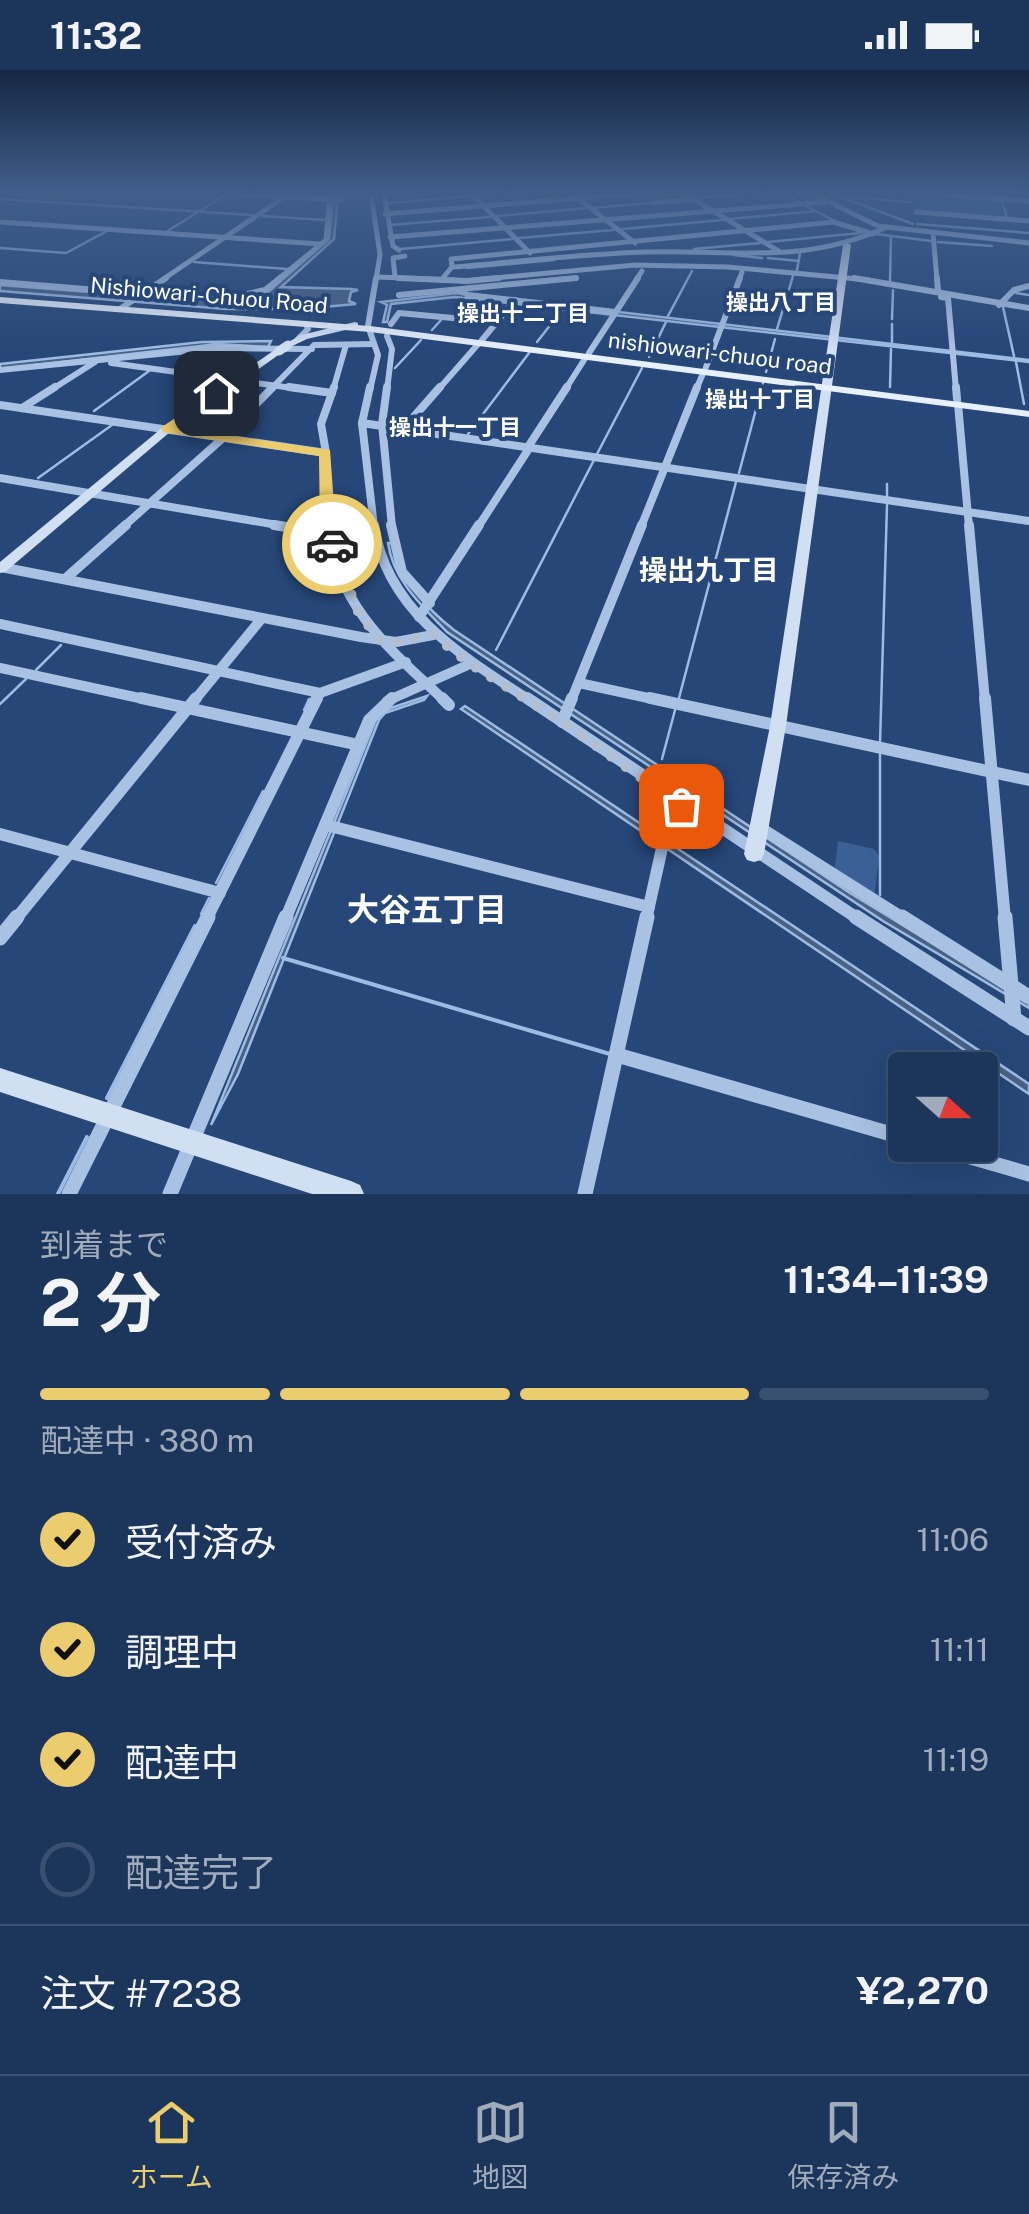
<!DOCTYPE html>
<html lang="ja">
<head>
<meta charset="utf-8">
<style>
  body { margin:0; font-family:"Public Sans","Noto Sans JP",sans-serif; background:#294063; color:#f1f3f6; height:100vh; display:flex; flex-direction:column; font-size:38px; white-space:nowrap }
  * { box-sizing:border-box; margin:0 }
  p { font-size:32px; color:#a0abbb }
  .icon { flex:none; width:55px; height:55px; fill:none; stroke:currentColor; stroke-width:2; stroke-linecap:round; stroke-linejoin:round }
  .map { position:relative; height:1124px; overflow:hidden }
  .sheet { display:flex; flex-direction:column; background:#1c355a; flex:1 }
  .sheet>* { flex:none }
  .needle { width:65px; rotate:111deg }
  .fabs { position:absolute; left:888px; top:982px; display:grid; gap:20px }
  .fabs a { display:grid; place-items:center; width:110px; height:110px; border-radius:10px; background:#1c355a; box-shadow:0 10px 40px #0002,0 0 0 2px #3a5070; font-size:50px }
  .pin { position:absolute; display:grid; place-items:center; width:85px; height:85px; color:#fff; margin:-42px; border-radius:20px; box-shadow:0 5px 15px #0006 }
  .courier { position:absolute; display:grid; place-items:center; width:100px; height:100px; margin:-50px; border:8px solid #ebcc6e; border-radius:50%; background:#fff; color:#222; box-shadow:0 2px 12px #0007 }
  .overview em { font-style:normal; font-weight:700 }
  .overview div { display:flex; flex-direction:column-reverse }
  .overview { display:flex; align-items:center; justify-content:space-between; height:170px; padding:0 40px }
  h1 { font-size:65px; font-weight:700; line-height:75px }
  .bar { display:grid; grid-template-columns:repeat(4,1fr); gap:15px 10px; align-content:center; height:120px; padding:0 40px }
  .bar i { height:12px; border-radius:8px; background:#3a5070 }
  .bar .selected { background:#ebcc6e }
  .bar p { grid-column:span 4 }
  .line { display:flex; align-items:center; gap:25px; padding:0 40px; border-top:2px solid #3a5070 }
  .line div { flex:1 }
  ol { padding:0 40px; list-style:none }
  li { display:flex; align-items:center; gap:30px; height:110px }
  li p { margin-inline-start:auto }
  li .icon { padding:10px; border-radius:50%; background:#ebcc6e; color:#111; stroke-width:4 }
  li:last-child { color:#a0abbb }
  li i { width:55px; height:55px; border:5px solid #3a5070; border-radius:50% }
  .status { display:flex; justify-content:space-between; align-items:center; height:70px; padding:0 50px; background:#1c355a; direction:ltr }
  .status svg { height:28px; fill:currentColor }
  .tabs { display:flex; justify-content:space-around; align-items:center; height:140px; border-top:2px solid #3a5070; background:#1c355a; font-size:28px; color:#a0abbb }
  .tabs a { display:grid; justify-items:center; gap:5px }
  .tabs .selected { color:#ebcc6e }
  .map>svg:first-child { display:block }
  .green { fill:#3a6096 }
  .water { fill:#486185; stroke:#9dbbe3; stroke-width:2.5 }
  .lines { fill:none; stroke-linecap:round; stroke-linejoin:round }
  .stream-far1 { stroke:#9dbbe3; stroke-width:2.5 }
  .stream { stroke:#9dbbe3; stroke-width:4 }
  .street-far5 { stroke:#a9c1e3; stroke-width:5 }
  .street-far4 { stroke:#a9c1e3; stroke-width:6 }
  .street-far3 { stroke:#a9c1e3; stroke-width:8 }
  .street-far2 { stroke:#a9c1e3; stroke-width:10 }
  .street-far1 { stroke:#a9c1e3; stroke-width:12 }
  .street { stroke:#a9c1e3; stroke-width:15 }
  .secondary { fill:#d1dff3; fill-rule:evenodd }
  .primary { fill:#e8effc; fill-rule:evenodd }
  .secondary-bridge { stroke:#d1dff3; stroke-width:9 }
  .route { fill:#ebcc6e }
  .done { stroke:#b3bfd0; stroke-width:10; stroke-dasharray:0 18 }
  .labels { text-anchor:middle; stroke-width:8; stroke-linejoin:round; paint-order:stroke }
  .far-street-label { font-size:22px; fill:#fff; stroke:#264778 }
  .far-neighbourhood-label { font-size:22px; font-weight:bold; fill:#fff; stroke:#264778 }
  .neighbourhood-label { font-size:28px; font-weight:bold; fill:#fff; stroke:#264778 }
  .near-neighbourhood-label { font-size:32px; font-weight:bold; fill:#fff; stroke:#264778 }
</style>
</head>
<body>
<div class="status"><b>11:32</b><svg viewBox="0 0 49 12"><path d="M0 12V9h3v3zM5 12V6h3v6zM10 12V3h3v9zM15 12V0h3v12zM26 1h20v11H26zM47 4h2v5h-2z"/></svg></div>
<div class="map">
<svg width="1029" height="1124" viewBox="0 0 1029 1124">
  <rect width="100%" height="100%" fill="#264778"/>
  <g class="green">
    <path d="M 916,124 L 1001,130 L 1008,149 L 918,141 Z"/>
    <path d="M 838,771 L 874,779 L 879,786 L 874,828 L 834,803 Z"/>
  </g>
  <g class="water">
    <path d="M 334,123 L 338,123 L 334,169 L 281,217 L 352,219 L 358,220 L 351,222 L 349,231 L 356,234 L 301,239 L 226,239 L 0,221 L 0,215 L 219,232 L 268,222 L 329,169 Z"/>
    <path d="M 456,223 L 1029,290 L 1029,292 L 455,227 L 391,234 L 387,252 L 383,252 L 387,235 L 381,232 Z"/>
    <path d="M 271,271 L 268,277 L 218,274 L 0,299 L 0,294 L 202,272 Z"/>
    <path d="M 388,473 L 393,473 C 396,505 429,541 454,560 L 850,823 L 1029,932 L 1029,938 L 883,851 L 447,562 C 422,536 393,510 388,473 Z"/>
    <path d="M 427,626 L 424,630 L 385,643 L 379,650 L 238,1004 L 211,1055 L 377,647 L 391,638 Z"/>
    <path d="M 465,636 L 1029,1014 L 1029,1024 L 461,639 Z"/>
  </g>
  <g class="lines">
    <g class="stream-far1">
      <path d="M 781,123 L 799,132"/>
      <path d="M 830,123 L 913,154"/>
      <path d="M 477,126 L 515,123"/>
      <path d="M 848,127 L 912,132"/>
      <path d="M 696,128 L 764,123"/>
      <path d="M 0,129 L 252,145"/>
      <path d="M 1002,131 L 1007,147"/>
      <path d="M 388,133 L 471,126"/>
      <path d="M 804,135 L 833,150"/>
      <path d="M 593,138 L 650,133"/>
      <path d="M 262,146 L 325,150"/>
      <path d="M 497,146 L 587,138"/>
      <path d="M 729,149 L 816,141"/>
      <path d="M 917,154 L 1029,163"/>
      <path d="M 389,155 L 490,147"/>
      <path d="M 622,159 L 723,150"/>
      <path d="M 166,162 L 227,124"/>
      <path d="M 876,164 L 931,171"/>
      <path d="M 519,168 L 613,160"/>
      <path d="M 768,172 L 860,163"/>
      <path d="M 938,172 L 992,176"/>
      <path d="M 0,178 L 66,183 L 107,161"/>
      <path d="M 401,179 L 512,169"/>
      <path d="M 694,179 L 760,173"/>
      <path d="M 734,185 L 762,188"/>
      <path d="M 768,188 L 799,191"/>
      <path d="M 194,192 L 287,199"/>
      <path d="M 467,198 L 554,190"/>
      <path d="M 797,200 L 800,183"/>
      <path d="M 890,211 L 891,167"/>
      <path d="M 1016,223 L 1029,225"/>
      <path d="M 1003,237 L 1014,286"/>
      <path d="M 668,246 L 692,201"/>
      <path d="M 892,249 L 893,220"/>
      <path d="M 892,254 L 892,272"/>
      <path d="M 777,259 L 793,206"/>
      <path d="M 432,260 L 441,250"/>
      <path d="M 537,272 L 562,240"/>
      <path d="M 649,287 L 666,252"/>
      <path d="M 1016,292 L 1024,334"/>
      <path d="M 395,298 L 421,270"/>
      <path d="M 766,302 L 775,269"/>
      <path d="M 890,317 L 891,279"/>
      <path d="M 94,341 L 149,301"/>
      <path d="M 468,364 L 529,283"/>
      <path d="M 597,384 L 642,298"/>
      <path d="M 739,403 L 763,313"/>
      <path d="M 38,408 L 112,355"/>
      <path d="M 887,414 L 887,428"/>
      <path d="M 496,580 L 594,390"/>
      <path d="M 36,600 L 61,575"/>
      <path d="M 679,628 L 736,412"/>
      <path d="M 0,634 L 27,608"/>
      <path d="M 304,640 L 309,629"/>
      <path d="M 880,673 L 887,435"/>
      <path d="M 880,683 L 880,825"/>
      <path d="M 662,689 L 675,640"/>
      <path d="M 216,813 L 263,721"/>
      <path d="M 201,844 L 209,828"/>
    </g>
    <g class="stream">
      <path d="M 283,888 L 610,984"/>
      <path d="M 107,1028 L 195,856"/>
      <path d="M 909,1075 L 922,1079"/>
      <path d="M 58,1124 L 87,1067"/>
    </g>
    <g class="street-far5">
      <path d="M 225,123 L 342,130"/>
      <path d="M 371,123 L 380,185 L 376,210"/>
      <path d="M 384,123 L 393,176 L 399,180"/>
      <path d="M 471,123 L 530,183"/>
      <path d="M 684,123 L 780,182"/>
      <path d="M 811,123 L 878,156 L 1029,173"/>
      <path d="M 916,123 L 1029,131"/>
      <path d="M 578,128 L 635,173"/>
      <path d="M 653,133 L 694,129"/>
      <path d="M 916,142 L 1029,151"/>
      <path d="M 385,144 L 641,123"/>
      <path d="M 0,152 L 320,174"/>
      <path d="M 933,163 L 937,210"/>
      <path d="M 390,167 L 826,132"/>
      <path d="M 452,197 C 516,192 580,184 645,182 C 734,179 800,196 887,157"/>
      <path d="M 378,207 L 454,210"/>
      <path d="M 395,207 L 393,188 L 405,186"/>
      <path d="M 162,210 L 290,123"/>
      <path d="M 277,210 L 326,170 L 330,123"/>
      <path d="M 441,210 L 452,197 L 451,189 L 834,152 L 873,164"/>
      <path d="M 473,210 L 635,195 L 728,197 L 869,210"/>
      <path d="M 551,210 L 576,208"/>
      <path d="M 636,210 L 642,201"/>
      <path d="M 739,210 L 742,202"/>
    </g>
    <g class="street-far4">
      <path d="M 398,208 L 467,211 L 499,208"/>
      <path d="M 854,208 L 1029,238"/>
      <path d="M 937,208 L 938,221"/>
      <path d="M 0,212 L 220,230 L 265,220 L 280,208"/>
      <path d="M 459,220 L 468,225 L 615,242"/>
      <path d="M 399,225 L 576,208"/>
      <path d="M 941,227 L 948,228 L 956,320"/>
      <path d="M 999,235 L 1014,220 L 1029,216"/>
      <path d="M 120,239 L 166,208"/>
      <path d="M 391,254 L 399,243 L 496,252"/>
      <path d="M 298,269 L 308,259 L 306,254"/>
      <path d="M 482,270 L 515,230"/>
      <path d="M 589,283 L 638,208"/>
      <path d="M 111,293 L 307,320"/>
      <path d="M 706,297 L 740,208"/>
      <path d="M 0,300 L 218,278 L 312,279"/>
      <path d="M 51,320 L 95,292"/>
      <path d="M 270,320 L 314,275 L 374,274"/>
      <path d="M 333,320 L 346,275"/>
      <path d="M 370,320 L 378,285 L 368,256 L 376,208"/>
      <path d="M 387,320 L 392,279 L 387,266"/>
      <path d="M 438,320 L 479,273"/>
      <path d="M 565,320 L 586,287"/>
      <path d="M 696,320 L 704,301"/>
    </g>
    <g class="street-far3">
      <path d="M 289,317 L 332,323"/>
      <path d="M 370,317 L 362,353 L 374,457"/>
      <path d="M 387,317 L 382,354 L 392,457"/>
      <path d="M 956,317 L 957,329"/>
      <path d="M 958,334 L 969,457"/>
      <path d="M 0,335 L 326,383"/>
      <path d="M 22,338 L 55,317"/>
      <path d="M 362,353 L 1029,451"/>
      <path d="M 404,358 L 440,317"/>
      <path d="M 528,377 L 567,317"/>
      <path d="M 0,408 L 289,457"/>
      <path d="M 123,457 L 223,368 L 273,317"/>
      <path d="M 327,457 L 326,383 L 321,354 L 334,317"/>
      <path d="M 478,457 L 530,377"/>
      <path d="M 641,457 L 697,317"/>
    </g>
    <g class="street-far2">
      <path d="M 274,455 L 316,462 L 327,460"/>
      <path d="M 327,455 C 337,536 389,579 445,631"/>
      <path d="M 374,455 C 386,541 463,587 531,631"/>
      <path d="M 391,455 L 402,502 L 430,533"/>
      <path d="M 969,455 L 985,631"/>
      <path d="M 0,497 L 361,567 L 396,572 L 433,565"/>
      <path d="M 65,509 L 126,455"/>
      <path d="M 419,547 L 479,455"/>
      <path d="M 0,554 L 320,623 L 406,592"/>
      <path d="M 0,598 L 153,631"/>
      <path d="M 579,613 L 662,631"/>
      <path d="M 194,631 L 262,548"/>
      <path d="M 316,631 L 320,623"/>
      <path d="M 387,631 L 470,594"/>
      <path d="M 571,631 L 642,455"/>
    </g>
    <g class="street-far1">
      <path d="M 141,628 L 359,675"/>
      <path d="M 442,628 L 449,635"/>
      <path d="M 527,628 L 860,850"/>
      <path d="M 650,628 L 1029,710"/>
      <path d="M 985,628 L 1005,850"/>
      <path d="M 562,652 L 572,628"/>
      <path d="M 326,755 L 649,837"/>
      <path d="M 759,757 L 906,850"/>
      <path d="M 0,764 L 220,823"/>
      <path d="M 15,850 L 196,628"/>
      <path d="M 206,850 L 317,628"/>
      <path d="M 285,850 L 369,650 L 392,628"/>
      <path d="M 646,850 L 662,778 L 681,737"/>
    </g>
    <g class="street">
      <path d="M 856,847 L 1029,958"/>
      <path d="M 902,847 L 1029,927"/>
      <path d="M 1005,847 L 1014,949"/>
      <path d="M 0,868 L 17,847"/>
      <path d="M 617,985 L 905,1068"/>
      <path d="M 929,1075 L 1029,1104"/>
      <path d="M 69,1124 L 208,847"/>
      <path d="M 170,1124 L 286,847"/>
      <path d="M 585,1124 L 647,847"/>
    </g>
    <g class="secondary">
      <path d="M 847,173 L 851,175 L 786,656 L 764,784 L 761,790 L 754,792 L 747,790 L 744,784 L 770,656 L 843,175 Z"/>
      <path d="M 355,252 L 358,253 L 358,257 L 307,269 L 288,278 L 283,275 L 301,265 Z"/>
      <path d="M 276,279 L 284,281 L 170,362 L 5,502 L 0,503 L 0,492 L 162,358 Z"/>
      <path d="M 0,998 L 351,1111 L 360,1115 L 364,1124 L 312,1124 L 0,1022 Z"/>
    </g>
    <path class="primary" d="M 0,227 L 370,256 L 1029,341 L 1029,347 L 370,262 L 0,233 Z"/>
    <path class="secondary-bridge" d="M 279,281 L 288,275"/>
  </g>
  <linearGradient id="sky" x2="0" y2="1"><stop stop-color="#152742"/><stop offset="0.44" stop-color="#415e8b"/><stop offset="1" stop-color="#415e8b" stop-opacity="0"/></linearGradient>
  <rect width="1029" height="280" fill="url(#sky)"/>
  <path class="route" d="M 216,320 L 220,325 L 177,358 L 330,380 L 337,477 L 327,477 L 320,460 L 319,386 L 162,362 L 162,357 Z"/>
  <g class="lines">
    <path class="done" d="M 332,474 L 359,544 L 380,570 L 396,572 L 433,565 L 470,594 L 562,652 L 681,736"/>
  </g>
  <g class="labels">
    <g class="far-street-label">
      <text transform="translate(209 225) rotate(5)" y="8">Nishiowari-Chuou Road</text>
      <text transform="translate(720 283) rotate(7)" y="8">nishiowari-chuou road</text>
    </g>
    <g class="far-neighbourhood-label">
      <text x="781" y="240">操出八丁目</text>
      <text x="523" y="251">操出十二丁目</text>
      <text x="760" y="337">操出十丁目</text>
      <text x="455" y="365">操出十一丁目</text>
    </g>
    <g class="neighbourhood-label">
      <text x="709" y="510">操出九丁目</text>
    </g>
    <g class="near-neighbourhood-label">
      <text x="427" y="851">大谷五丁目</text>
    </g>
  </g>
</svg>
<div class="fabs">
<a><svg class="needle" viewBox="-14 -14 28 28"><path d="M0-13l5 13h-10z" fill="#e53935"/><path d="M0 13l5-13h-10z" fill="#a0abbb"/></svg></a>
</div>
<div class="pin" style="left:681px;top:736px;background:#ea580c"><svg class="icon" aria-label="bag" viewBox="0 0 24 24"><path d="M5 8h14l-1 12H6zM9 8a3 3 0 0 1 6 0"/></svg></div>
<div class="pin" style="left:216px;top:323px;background:#1f2937"><svg class="icon" aria-label="home" viewBox="0 0 24 24"><path d="M3 11l9-7 9 7M6 9v11h12V9"/></svg></div>
<div class="courier" style="left:332px;top:474px"><svg class="icon" aria-label="car" viewBox="0 0 24 24"><path d="M5 17H2v-5l4-1 3-4h7l3 4 3 1v5h-3M9 17h6M6 11h13"/><circle cx="7" cy="17" r="2"/><circle cx="17" cy="17" r="2"/></svg></div>
</div>
<section class="sheet">
<div class="overview"><div><h1>2 分</h1><p>到着まで</p></div><em>11:34–11:39</em></div>
<div class="bar"><i class="selected"></i><i class="selected"></i><i class="selected"></i><i></i><p>配達中 · 380 m</p></div>
<ol>
<li><svg class="icon" aria-label="check" viewBox="0 0 24 24"><path d="M5 12l5 5 9-10"/></svg>受付済み<p>11:06</p></li>
<li><svg class="icon" aria-label="check" viewBox="0 0 24 24"><path d="M5 12l5 5 9-10"/></svg>調理中<p>11:11</p></li>
<li><svg class="icon" aria-label="check" viewBox="0 0 24 24"><path d="M5 12l5 5 9-10"/></svg>配達中<p>11:19</p></li>
<li><i></i>配達完了</li>
</ol>
<div class="line" style="height:130px"><div>注文 #7238</div><b>¥2,270</b></div>
</section>
<nav class="tabs">
<a class="selected"><svg class="icon" aria-label="home" viewBox="0 0 24 24"><path d="M3 11l9-7 9 7M6 9v11h12V9"/></svg>ホーム</a>
<a><svg class="icon" aria-label="map" viewBox="0 0 24 24"><path d="M3 6l6-2 6 2 6-2v14l-6 2-6-2-6 2zM9 4v14M15 6v14"/></svg>地図</a>
<a><svg class="icon" aria-label="saved" viewBox="0 0 24 24"><path d="M7 4h10v16l-5-4-5 4z"/></svg>保存済み</a>
</nav>
</body>
</html>
